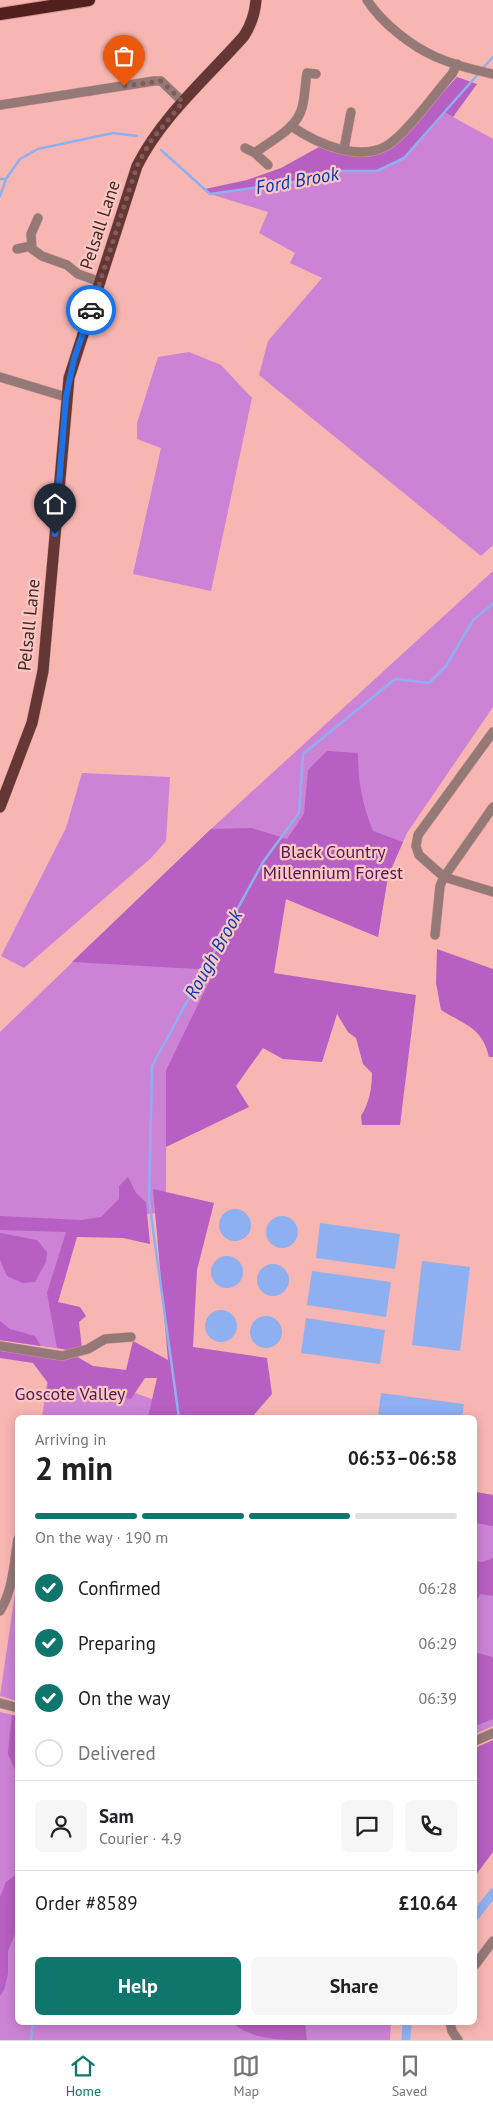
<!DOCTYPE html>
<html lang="en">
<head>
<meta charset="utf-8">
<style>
  body { margin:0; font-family:"PT Sans",sans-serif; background:#f6f6f6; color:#202124; height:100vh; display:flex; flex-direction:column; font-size:19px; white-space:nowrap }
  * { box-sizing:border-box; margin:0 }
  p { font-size:16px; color:#757577 }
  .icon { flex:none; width:28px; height:28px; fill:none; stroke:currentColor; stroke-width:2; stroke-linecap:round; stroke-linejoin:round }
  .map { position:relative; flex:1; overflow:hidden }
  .details { position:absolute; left:15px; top:1415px; width:462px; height:610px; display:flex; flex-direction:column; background:#fff; border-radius:8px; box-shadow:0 2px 12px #0003 }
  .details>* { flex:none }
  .pin { position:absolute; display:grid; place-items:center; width:42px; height:42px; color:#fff; margin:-51px -21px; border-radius:50% 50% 50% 0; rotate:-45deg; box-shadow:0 0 5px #0007 }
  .pin .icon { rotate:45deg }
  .courier { position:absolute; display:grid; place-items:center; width:50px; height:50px; margin:-25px; border:4px solid #1a73e8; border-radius:50%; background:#fff; color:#222; box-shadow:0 1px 6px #0007 }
  .overview em { font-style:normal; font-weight:800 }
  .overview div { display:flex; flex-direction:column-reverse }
  .overview { display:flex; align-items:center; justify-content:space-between; height:85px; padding:0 20px }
  h1 { font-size:32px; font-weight:800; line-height:38px }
  .bar { display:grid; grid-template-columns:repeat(4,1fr); gap:8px 5px; align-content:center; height:60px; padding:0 20px }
  .bar i { height:6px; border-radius:4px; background:#e0e0e0 }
  .bar .current { background:#0f766e }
  .bar p { grid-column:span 4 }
  .line { display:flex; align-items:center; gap:12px; padding:0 20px; border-top:1px solid #e0e0e0 }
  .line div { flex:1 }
  .round { display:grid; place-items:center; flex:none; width:52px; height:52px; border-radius:8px; background:#f6f6f6 }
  ol { padding:0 20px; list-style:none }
  li { display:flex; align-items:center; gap:15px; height:55px }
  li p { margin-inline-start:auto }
  li .icon { padding:5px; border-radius:50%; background:#0f766e; color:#fff; stroke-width:4 }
  li:last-child { color:#757577 }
  li i { width:28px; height:28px; border:2px solid #e0e0e0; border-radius:50% }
  .action { display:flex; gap:10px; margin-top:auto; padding:10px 20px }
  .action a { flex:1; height:58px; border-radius:8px; background:#0f766e; color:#fff; font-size:20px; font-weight:800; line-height:58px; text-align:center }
  .action a+a { background:#f6f6f6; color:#202124 }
  .tab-bar { display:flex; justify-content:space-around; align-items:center; height:70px; border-top:1px solid #e0e0e0; background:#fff; font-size:14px; color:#757577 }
  .tab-bar a { display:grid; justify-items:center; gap:2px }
  .tab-bar .current { color:#0f766e }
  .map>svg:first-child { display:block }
  .green { fill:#cc83d5 }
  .forest { fill:#b75fc2 }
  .water { fill:#8eb0f1 }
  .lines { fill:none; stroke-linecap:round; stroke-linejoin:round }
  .stream { stroke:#8eb0f1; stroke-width:2.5 }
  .canal { stroke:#8eb0f1; stroke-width:9 }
  .minor-casing { stroke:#d09794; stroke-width:10 }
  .major-casing { stroke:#d09794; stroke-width:12 }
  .highway-casing { stroke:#d09794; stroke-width:14 }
  .minor { stroke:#947977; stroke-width:9 }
  .major { stroke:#643735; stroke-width:11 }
  .highway { stroke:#511f1e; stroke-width:12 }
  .done { stroke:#835c59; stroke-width:5; stroke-dasharray:0 9 }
  .route { stroke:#1a73e8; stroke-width:6 }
  .labels { text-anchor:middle; stroke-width:4.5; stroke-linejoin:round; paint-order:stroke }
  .street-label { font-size:18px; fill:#442b29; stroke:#fcc7c3 }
  .park-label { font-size:18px; fill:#501857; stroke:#fcc7c3 }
  .water-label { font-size:19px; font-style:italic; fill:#043ab4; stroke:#fcc7c3 }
</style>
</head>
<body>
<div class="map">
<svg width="493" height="2040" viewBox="0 0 493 2040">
  <rect width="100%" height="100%" fill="#f7b6b2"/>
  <g class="green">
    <path d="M 444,112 L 493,139 L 493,545 L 481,556 L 259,375 L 268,341 L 322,278 L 290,263 L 295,253 L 259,233 L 268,212 L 210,194 L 295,183 L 328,171 L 377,171 L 404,158 Z"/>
    <path d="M 189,352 L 221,365 L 252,398 L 211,591 L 133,574 L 161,448 L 137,439 L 137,423 L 158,357 Z"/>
    <path d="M 493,571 L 493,707 L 407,833 L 388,876 L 378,937 L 259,888 L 166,1070 L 166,1212 L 81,1221 L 58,1302 L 68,1350 L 0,1340 L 0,1032 L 211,829 Z"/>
    <path d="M 82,773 L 170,777 L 166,841 L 151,858 L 24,968 L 1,956 L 66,828 Z"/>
    <path d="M 50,1362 L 201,1417 L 42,1418 Z"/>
    <path d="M 475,1492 L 493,1495 L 493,1726 L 475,1734 Z"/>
    <path d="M 17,1580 L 18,1701 L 17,1701 L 0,1696 Z"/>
    <path d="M 0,1712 L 17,1716 L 18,2022 L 391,2022 L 390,2040 L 0,2040 Z"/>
  </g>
  <g class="forest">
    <path d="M 457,77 L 477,84 L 453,117 L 444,112 L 404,158 L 377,171 L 328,171 L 294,182 L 210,194 L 205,189 L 247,180 L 281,168 L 319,147 L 330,151 L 365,155 L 391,148 Z"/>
    <path d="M 327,751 L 358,753 C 358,783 362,803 373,831 L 403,842 L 388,876 L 378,937 L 286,899 L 274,973 L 416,995 L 400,1125 L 362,1125 L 361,1116 C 369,1104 372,1088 372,1073 L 363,1064 L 356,1038 L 348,1032 L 337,1014 L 322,1062 L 283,1059 L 263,1048 L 236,1086 L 249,1107 L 166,1147 L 166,1070 L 215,970 L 72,962 L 211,829 L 252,828 L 287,839 L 304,814 L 308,770 Z"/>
    <path d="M 437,949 L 493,969 L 493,1057 L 489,1057 C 482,1027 465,1025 441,1010 L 436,983 Z"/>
    <path d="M 128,1177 L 136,1193 L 146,1202 L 150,1244 L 123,1238 L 77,1237 L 58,1302 L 80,1307 L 86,1316 L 79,1322 L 82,1349 L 68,1350 L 57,1348 L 47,1293 L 66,1232 L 0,1230 L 0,1216 L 81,1220 L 101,1217 L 119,1199 L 119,1186 Z"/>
    <path d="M 153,1189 L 214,1203 L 197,1270 L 193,1347 L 267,1358 L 272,1394 L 252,1417 L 148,1417 L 157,1378 L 145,1378 L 131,1399 L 76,1388 L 55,1402 L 46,1396 L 48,1383 L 33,1363 L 0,1358 L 0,1350 L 74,1355 L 93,1366 L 126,1370 L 133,1341 L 168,1360 Z"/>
    <path d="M 0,1233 L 37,1240 L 47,1252 L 46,1262 L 35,1282 L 23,1283 L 7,1276 L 0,1260 Z"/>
    <path d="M 0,1321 L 10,1329 L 35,1336 L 41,1346 L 0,1340 Z"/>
    <path d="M 475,1492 L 493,1495 L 493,1526 L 475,1523 Z"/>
    <path d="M 493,1558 L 493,1596 L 480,1594 L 475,1605 L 475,1561 L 483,1562 Z"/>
    <path d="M 475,1650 L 477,1653 L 493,1657 L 493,1719 L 475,1726 Z"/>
    <path d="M 12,1715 L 17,1716 L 17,1771 L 15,1770 L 8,1754 Z"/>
    <path d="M 493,1740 L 493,1852 L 475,1876 L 475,1804 L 477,1803 L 475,1798 L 475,1748 Z"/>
    <path d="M 17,1874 L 17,1929 L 8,1951 L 8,1974 L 4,1990 L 0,1996 L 0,1897 L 6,1882 Z"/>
    <path d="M 233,2023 L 305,2023 L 307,2040 C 281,2040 252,2040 233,2023 Z"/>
  </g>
  <g class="water">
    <circle cx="235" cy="1225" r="16"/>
    <circle cx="282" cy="1232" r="16"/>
    <path d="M 320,1223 L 400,1234 L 395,1269 L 316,1258 Z"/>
    <circle cx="227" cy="1272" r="16"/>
    <path d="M 422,1261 L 470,1267 L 460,1351 L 412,1345 Z"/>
    <circle cx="273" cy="1280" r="16"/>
    <path d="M 312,1271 L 391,1282 L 386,1317 L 307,1305 Z"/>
    <circle cx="221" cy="1326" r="16"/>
    <circle cx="266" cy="1332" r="16"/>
    <path d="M 306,1318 L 385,1330 L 380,1364 L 301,1353 Z"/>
    <path d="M 381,1393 L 464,1404 L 462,1417 L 378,1417 Z"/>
  </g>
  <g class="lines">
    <g class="stream">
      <path d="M 482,69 L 493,57"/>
      <path d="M 161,150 L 210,194 L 294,182 L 328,171 L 377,171 L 404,158 L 479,73"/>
      <path d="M 0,179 L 6,179 L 20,159 L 38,149 L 113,133 L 137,136"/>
      <path d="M 0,196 L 6,179"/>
      <path d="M 179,1418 L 149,1200 L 152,1066 L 263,862 L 299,813 L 303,754 L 395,679 L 429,683 L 446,666 L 473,620 L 493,604"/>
      <path d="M 31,2040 L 33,2022"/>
    </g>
    <g class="canal">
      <path d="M 475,1916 L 493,1893"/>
      <path d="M 406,2040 L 407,2022"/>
    </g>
    <defs>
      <g id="minor">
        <path d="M 367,0 C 382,23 411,46 436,57 C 454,65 474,70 493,74"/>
        <path d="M 0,105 L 154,81 L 161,81 L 183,102"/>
        <path d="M 291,126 C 316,143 359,163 388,145 C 407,133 436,92 452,74 L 457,64"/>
        <path d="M 245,148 L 255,153 L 268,165"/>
        <path d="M 344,149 L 351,112"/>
        <path d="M 255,153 C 271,140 296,130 302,108 C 305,97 305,85 307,73 L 316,74"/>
        <path d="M 38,218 L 31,234 L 32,249 L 42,256 L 67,265 L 78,274 L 101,282"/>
        <path d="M 17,249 L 31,246"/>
        <path d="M 0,377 L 66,397"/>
        <path d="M 493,732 L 418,835 L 416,846 L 419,855 L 444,877 L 493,892"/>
        <path d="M 435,935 L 440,886 L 444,877 L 493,807"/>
        <path d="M 0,1346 L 62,1356 L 88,1349 L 105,1339 L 131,1337"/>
        <path d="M 0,1611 C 13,1590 14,1564 18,1539"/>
        <path d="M 0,1703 L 18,1708"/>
        <path d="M 475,1741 L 493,1733"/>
        <path d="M 475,1965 L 493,1941"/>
        <path d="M 450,2022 L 452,2031 L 458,2040"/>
      </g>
      <path id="major" d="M 0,807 L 32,723 L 43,671 L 69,378 L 137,166 C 162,116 207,78 244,36 C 251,25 255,14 256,0"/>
      <path id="highway" d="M 0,14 L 89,0"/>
    </defs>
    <use href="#minor" class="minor-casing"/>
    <use href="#major" class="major-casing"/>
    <use href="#highway" class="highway-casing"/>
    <use href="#minor" class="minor"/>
    <use href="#major" class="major"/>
    <use href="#highway" class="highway"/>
  </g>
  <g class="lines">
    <path class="done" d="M 91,310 L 137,166 L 150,142 L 183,102 L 161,81 L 124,86"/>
    <path class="route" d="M 55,534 L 66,397 L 74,359 L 91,310"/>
  </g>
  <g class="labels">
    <g class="street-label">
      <text transform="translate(100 225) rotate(-72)" y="6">Pelsall Lane</text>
      <text transform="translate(29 625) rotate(-84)" y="6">Pelsall Lane</text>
    </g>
    <g class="park-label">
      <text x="333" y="858">Black Country<tspan x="333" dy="21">Millennium Forest</tspan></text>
      <text x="70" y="1400">Goscote Valley</text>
    </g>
    <g class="water-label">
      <text transform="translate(297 180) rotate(-10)" y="7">Ford Brook</text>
      <text transform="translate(213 954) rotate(-61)" y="7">Rough Brook</text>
    </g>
  </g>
</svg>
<div class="pin" style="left:124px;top:86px;background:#ea580c"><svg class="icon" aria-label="bag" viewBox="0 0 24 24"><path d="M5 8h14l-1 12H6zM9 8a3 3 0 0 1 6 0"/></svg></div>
<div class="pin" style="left:55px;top:534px;background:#1f2937"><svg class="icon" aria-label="home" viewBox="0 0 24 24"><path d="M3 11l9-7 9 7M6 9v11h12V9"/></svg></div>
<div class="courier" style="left:91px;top:310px"><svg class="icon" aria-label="car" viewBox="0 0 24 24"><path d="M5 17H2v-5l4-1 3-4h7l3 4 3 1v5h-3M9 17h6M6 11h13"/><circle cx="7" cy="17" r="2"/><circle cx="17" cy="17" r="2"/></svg></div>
<section class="details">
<div class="overview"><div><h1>2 min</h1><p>Arriving in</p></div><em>06:53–06:58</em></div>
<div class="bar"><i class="current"></i><i class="current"></i><i class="current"></i><i></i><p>On the way · 190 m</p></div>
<ol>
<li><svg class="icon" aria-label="check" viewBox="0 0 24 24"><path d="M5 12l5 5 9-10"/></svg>Confirmed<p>06:28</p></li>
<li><svg class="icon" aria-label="check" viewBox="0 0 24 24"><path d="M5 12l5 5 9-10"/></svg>Preparing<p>06:29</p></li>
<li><svg class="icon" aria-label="check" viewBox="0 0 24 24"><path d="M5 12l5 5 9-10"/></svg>On the way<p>06:39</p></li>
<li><i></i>Delivered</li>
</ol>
<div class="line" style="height:90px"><a class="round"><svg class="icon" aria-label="person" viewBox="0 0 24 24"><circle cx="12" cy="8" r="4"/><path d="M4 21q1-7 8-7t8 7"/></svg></a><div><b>Sam</b><p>Courier · 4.9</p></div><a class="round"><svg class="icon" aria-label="chat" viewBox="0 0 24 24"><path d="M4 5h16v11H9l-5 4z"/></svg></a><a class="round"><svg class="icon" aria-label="phone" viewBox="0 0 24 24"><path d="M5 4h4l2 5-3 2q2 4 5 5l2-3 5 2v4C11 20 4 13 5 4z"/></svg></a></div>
<div class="line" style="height:65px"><div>Order #8589</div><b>£10.64</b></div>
<div class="action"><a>Help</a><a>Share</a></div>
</section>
</div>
<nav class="tab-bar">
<a class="current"><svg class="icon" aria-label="home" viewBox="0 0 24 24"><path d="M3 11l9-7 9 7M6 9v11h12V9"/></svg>Home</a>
<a><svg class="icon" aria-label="map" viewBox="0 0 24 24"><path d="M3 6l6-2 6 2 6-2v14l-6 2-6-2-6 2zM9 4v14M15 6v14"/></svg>Map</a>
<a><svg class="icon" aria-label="saved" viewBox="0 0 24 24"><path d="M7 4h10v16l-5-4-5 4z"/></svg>Saved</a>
</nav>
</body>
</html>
